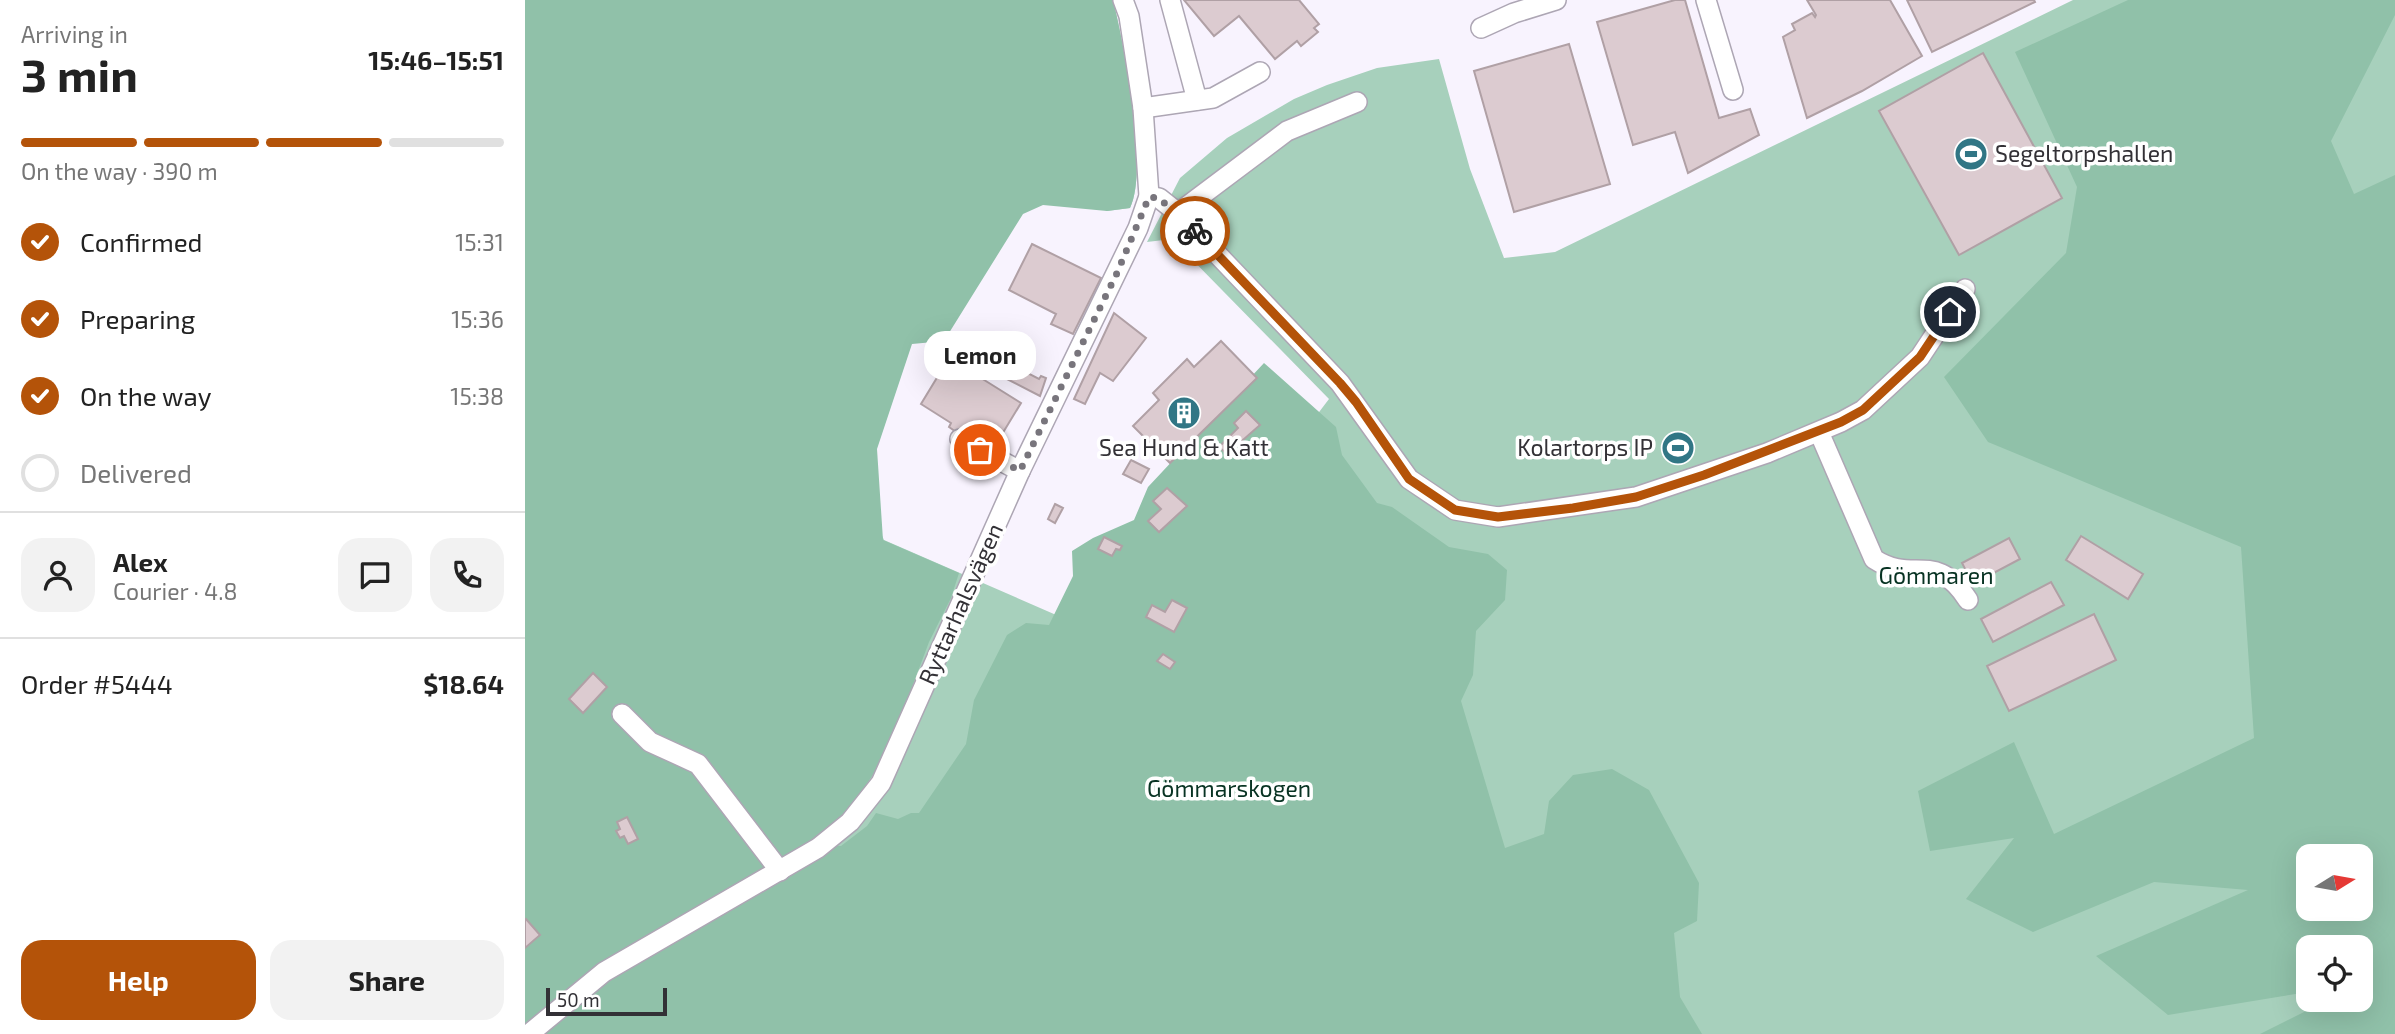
<!DOCTYPE html>
<html lang="en">
<head>
<meta charset="utf-8">
<style>
  body { margin:0; font-family:"Exo 2",sans-serif; background:#f2f2f2; color:#222; height:100vh; display:flex; flex-direction:column; font-size:26px; white-space:nowrap }
  * { box-sizing:border-box; margin:0 }
  p { font-size:23px; color:#767676 }
  .icon { flex:none; width:38px; height:38px; fill:none; stroke:currentColor; stroke-width:2; stroke-linecap:round; stroke-linejoin:round }
  .map { position:relative; flex:1; overflow:hidden }
  .details { display:flex; flex-direction:column; background:#fff; width:525px }
  .details>* { flex:none }
  .needle { width:46px; rotate:79deg }
  .tools { position:absolute; left:1771px; top:844px; display:grid; gap:14px }
  .tools a { display:grid; place-items:center; width:77px; height:77px; border-radius:14px; background:#fff; box-shadow:0 7px 28px #0002; font-size:35px }
  .scale { position:absolute; left:21px; bottom:18px; width:121px; box-sizing:border-box; padding-left:7px; border:4px solid #333136; border-top:0; font-size:19px; line-height:24px; white-space:nowrap; color:#333136; -webkit-text-stroke:5px #fff; paint-order:stroke }
  .pin { position:absolute; display:grid; place-items:center; width:60px; height:60px; color:#fff; margin:-30px; border:4px solid #fff; border-radius:50%; box-shadow:0 2px 7px #0007 }
  .courier { position:absolute; display:grid; place-items:center; width:70px; height:70px; margin:-35px; border:5px solid #b45309; border-radius:50%; background:#fff; color:#222; box-shadow:0 2px 9px #0007 }
  .bubble { position:absolute; height:49px; border-radius:21px; background:#fff; box-shadow:0 7px 28px #0002; font-size:23px; font-weight:700; line-height:49px; text-align:center }
  .summary em { font-style:normal; font-weight:700 }
  .summary div { display:flex; flex-direction:column-reverse }
  .summary { display:flex; align-items:center; justify-content:space-between; height:119px; padding:0 21px }
  h1 { font-size:46px; font-weight:700; line-height:52px }
  .bar { display:grid; grid-template-columns:repeat(4,1fr); gap:10px 7px; align-content:center; height:84px; padding:0 21px }
  .bar i { height:9px; border-radius:5px; background:#e0e0e0 }
  .bar .on { background:#b45309 }
  .bar p { grid-column:span 4 }
  .line { display:flex; align-items:center; gap:18px; padding:0 21px; border-top:2px solid #e0e0e0 }
  .line div { flex:1 }
  .round { display:grid; place-items:center; flex:none; width:74px; height:74px; border-radius:21px; background:#f2f2f2 }
  ol { padding:0 21px; list-style:none }
  li { display:flex; align-items:center; gap:21px; height:77px }
  li p { margin-inline-start:auto }
  li .icon { padding:7px; border-radius:50%; background:#b45309; color:#fff; stroke-width:4 }
  li:last-child { color:#767676 }
  li i { width:38px; height:38px; border:4px solid #e0e0e0; border-radius:50% }
  .primary-button { display:flex; gap:14px; margin-top:auto; padding:14px 21px }
  .primary-button a { flex:1; height:80px; border-radius:21px; background:#b45309; color:#fff; font-size:28px; font-weight:700; line-height:80px; text-align:center }
  .primary-button a+a { background:#f2f2f2; color:#222 }
  main { display:flex; flex:1; min-height:0 }
  .map>svg:first-child { display:block }
  .green { fill:#a7d0bc; fill-rule:evenodd }
  .forest { fill:#90c1a9; fill-rule:evenodd }
  .building { fill:#dccbd0; stroke:#b0a0a5; stroke-width:2 }
  .lines { fill:none; stroke-linecap:round; stroke-linejoin:round }
  .minor-casing { stroke:#ada6b4; stroke-width:22 }
  .minor { stroke:#fff; stroke-width:19 }
  .done { stroke:#78757c; stroke-width:7; stroke-dasharray:0 12.6 }
  .route { stroke:#b45309; stroke-width:9 }
  .labels { text-anchor:middle; stroke-width:7; stroke-linejoin:round; paint-order:stroke }
  .poi-label { font-size:23px; fill:#333136; stroke:#fff; text-anchor:start }
  .park-label { font-size:23px; fill:#083323; stroke:#fff }
  .street-label { font-size:23px; fill:#333136; stroke:#fff }
</style>
</head>
<body>
<main>
<section class="details">
<div class="summary"><div><h1>3 min</h1><p>Arriving in</p></div><em>15:46–15:51</em></div>
<div class="bar"><i class="on"></i><i class="on"></i><i class="on"></i><i></i><p>On the way · 390 m</p></div>
<ol>
<li><svg class="icon" aria-label="check" viewBox="0 0 24 24"><path d="M5 12l5 5 9-10"/></svg>Confirmed<p>15:31</p></li>
<li><svg class="icon" aria-label="check" viewBox="0 0 24 24"><path d="M5 12l5 5 9-10"/></svg>Preparing<p>15:36</p></li>
<li><svg class="icon" aria-label="check" viewBox="0 0 24 24"><path d="M5 12l5 5 9-10"/></svg>On the way<p>15:38</p></li>
<li><i></i>Delivered</li>
</ol>
<div class="line" style="height:126px"><a class="round"><svg class="icon" aria-label="person" viewBox="0 0 24 24"><circle cx="12" cy="8" r="4"/><path d="M4 21q1-7 8-7t8 7"/></svg></a><div><b>Alex</b><p>Courier · 4.8</p></div><a class="round"><svg class="icon" aria-label="chat" viewBox="0 0 24 24"><path d="M4 5h16v11H9l-5 4z"/></svg></a><a class="round"><svg class="icon" aria-label="phone" viewBox="0 0 24 24"><path d="M5 4h4l2 5-3 2q2 4 5 5l2-3 5 2v4C11 20 4 13 5 4z"/></svg></a></div>
<div class="line" style="height:91px"><div>Order #5444</div><b>$18.64</b></div>
<div class="primary-button"><a>Help</a><a>Share</a></div>
</section>
<div class="map">
<svg width="1870" height="1034" viewBox="0 0 1870 1034">
  <rect width="100%" height="100%" fill="#f8f3fe"/>
  <path class="green" d="M 0,0 L 588,0 C 599,46 624,168 605,208 L 582,211 L 543,190 L 532,159 L 306,426 L 359,540 L 646,665 L 740,483 L 804,399 L 647,239 L 622,242 L 655,178 L 702,138 L 769,99 L 802,85 L 852,68 L 914,59 L 945,169 L 979,258 L 1030,252 L 1548,0 L 1870,0 L 1870,1034 L 0,1034 ZM 1783,856 L 1836,856 L 1836,908 L 1783,908 ZM 1783,947 L 1836,947 L 1836,999 L 1783,999 Z"/>
  <g class="forest">
    <path d="M 0,0 L 588,0 C 599,46 624,168 605,208 L 582,211 L 518,205 L 498,214 L 419,341 L 387,344 L 352,449 L 358,540 L 434,573 L 426,598 L 404,642 L 362,754 L 314,825 L 288,844 L 316,846 L 342,826 L 351,813 L 373,819 L 386,813 L 394,813 L 441,744 L 449,700 L 482,635 L 501,623 L 524,625 L 548,576 L 547,551 L 568,538 L 609,520 L 623,487 L 739,363 L 811,427 L 817,455 L 852,503 L 867,507 L 924,547 L 963,554 L 982,570 L 980,600 L 951,631 L 948,675 L 936,701 L 980,848 L 1019,834 L 1024,801 L 1048,775 L 1087,769 L 1124,790 L 1174,883 L 1172,921 L 1149,933 L 1155,997 L 1177,1034 L 0,1034 Z"/>
    <path d="M 1603,0 L 1870,0 L 1870,15 L 1806,141 L 1829,194 L 1870,175 L 1870,1034 L 1735,1034 L 1805,999 L 1836,999 L 1836,947 L 1783,947 L 1783,992 L 1643,1015 L 1571,956 L 1723,890 L 1629,882 L 1508,932 L 1441,899 L 1489,838 L 1405,851 L 1393,791 L 1489,742 L 1529,834 L 1729,738 L 1716,547 L 1463,442 L 1419,377 L 1541,253 L 1552,187 L 1490,52 ZM 1783,856 L 1836,856 L 1836,908 L 1783,908 Z"/>
  </g>
  <g class="building">
    <path d="M 659,0 L 774,0 L 794,24 L 789,28 L 793,32 L 776,46 L 772,41 L 750,59 L 714,16 L 689,36 Z"/>
    <path d="M 1150,0 L 1160,0 L 1194,118 L 1225,109 L 1234,135 L 1163,173 L 1150,132 L 1108,145 L 1072,22 Z"/>
    <path d="M 1282,0 L 1365,0 L 1397,56 L 1337,91 L 1282,118 L 1258,37 L 1270,30 L 1267,24 L 1287,13 L 1290,17 L 1291,15 Z"/>
    <path d="M 1382,0 L 1509,0 L 1510,2 L 1407,52 Z"/>
    <path d="M 1044,44 L 1085,184 L 989,212 L 949,71 Z"/>
    <path d="M 1458,53 L 1537,198 L 1434,255 L 1354,111 Z"/>
    <path d="M 507,244 L 576,278 L 548,334 L 526,324 L 531,314 L 484,290 Z"/>
    <path d="M 589,313 L 621,338 L 588,381 L 575,373 L 560,404 L 549,399 Z"/>
    <path d="M 442,334 L 457,343 L 460,339 L 473,346 L 468,355 L 480,362 L 474,374 L 449,360 L 451,356 L 440,350 L 443,345 L 438,342 Z"/>
    <path d="M 696,341 L 732,378 L 645,463 L 608,426 L 634,400 L 628,393 L 662,359 L 669,367 Z"/>
    <path d="M 495,350 L 506,356 L 498,369 L 488,363 Z"/>
    <path d="M 424,358 L 496,403 L 468,449 L 437,429 L 434,434 L 424,427 L 426,423 L 396,404 Z"/>
    <path d="M 481,362 L 514,379 L 516,376 L 521,378 L 515,396 L 474,375 Z"/>
    <path d="M 721,411 L 735,425 L 702,454 L 694,447 L 713,428 L 709,423 Z"/>
    <path d="M 606,460 L 624,469 L 616,483 L 598,474 Z"/>
    <path d="M 642,488 L 662,506 L 634,532 L 623,521 L 636,509 L 628,501 Z"/>
    <path d="M 530,504 L 538,508 L 530,523 L 523,519 Z"/>
    <path d="M 1556,536 L 1618,574 L 1603,599 L 1541,560 Z"/>
    <path d="M 579,537 L 597,546 L 595,550 L 591,549 L 587,556 L 573,549 Z"/>
    <path d="M 1484,538 L 1495,559 L 1448,584 L 1437,563 Z"/>
    <path d="M 1526,582 L 1539,605 L 1468,642 L 1456,619 Z"/>
    <path d="M 647,600 L 662,608 L 649,632 L 621,617 L 627,605 L 640,612 Z"/>
    <path d="M 1569,614 L 1591,660 L 1484,711 L 1462,666 Z"/>
    <path d="M 638,654 L 650,662 L 645,669 L 632,661 Z"/>
    <path d="M 68,673 L 82,687 L 58,713 L 44,699 Z"/>
    <path d="M 102,817 L 113,839 L 103,844 L 99,836 L 95,838 L 91,831 L 95,829 L 92,822 Z"/>
    <path d="M 1,919 L 15,935 L 0,948 L 0,920 Z"/>
  </g>
  <g class="lines">
    <defs>
      <g id="minor">
        <path d="M 645,0 L 672,100"/>
        <path d="M 1181,0 L 1208,90"/>
        <path d="M 956,28 L 989,13 L 1031,0"/>
        <path d="M 618,108 L 688,98 L 735,72"/>
        <path d="M 624,196 L 634,198 L 653,213 L 815,383 L 884,479 L 930,510 L 973,517 L 1111,497 L 1242,453 L 1316,422 L 1338,410 L 1395,357 L 1440,289"/>
        <path d="M 653,213 L 762,131 L 832,102"/>
        <path d="M 1294,432 L 1349,559 C 1389,585 1410,549 1443,600"/>
        <path d="M 435,439 L 495,471"/>
        <path d="M 97,714 L 125,742 L 173,764 L 255,871"/>
        <path d="M 4,1034 L 79,972 L 293,848 L 325,822 L 356,783 L 495,471 L 613,228 L 624,196 L 618,108 L 604,16 L 598,0"/>
      </g>
    </defs>
    <use href="#minor" class="minor-casing"/>
    <use href="#minor" class="minor"/>
  </g>
  <g class="lines">
    <path class="done" d="M 455,450 L 495,471 L 592,273 L 624,197 L 634,198 L 670,231"/>
    <path class="route" d="M 670,231 L 815,383 L 831,402 L 884,479 L 930,510 L 973,517 L 1048,508 L 1111,497 L 1179,475 L 1316,422 L 1338,410 L 1395,357 L 1425,312"/>
  </g>
  <defs>
    <symbol id="stadium-disc" viewBox="-11 -11 22 22"><circle r="9.5" fill="#317685" stroke="#fff"/><path d="M0-5a6.5 5 0 1 0 0 10a6.5 5 0 1 0 0-10ZM-3.5-1.8h7v3.6h-7Z" fill="#fff"/></symbol>
    <symbol id="building-disc" viewBox="-11 -11 22 22"><circle r="9.5" fill="#317685" stroke="#fff"/><path d="M-4-6H4V6H1V3H-1V6H-4ZM-2.5-4.3h1.7v1.8h-1.7ZM.8-4.3h1.7v1.8H.8ZM-2.5-1h1.7V.8h-1.7ZM.8-1h1.7V.8H.8Z" fill="#fff"/></symbol>
  </defs>
  <g fill-rule="evenodd">
    <use href="#stadium-disc" x="1427" y="135" width="38" height="38"/>
    <use href="#building-disc" x="640" y="394" width="38" height="38"/>
    <use href="#stadium-disc" x="1134" y="429" width="38" height="38"/>
  </g>
  <g class="labels">
    <g class="poi-label">
      <text x="1470" y="162">Segeltorpshallen</text>
      <text x="659" y="456" text-anchor="middle">Sea Hund &amp; Katt</text>
      <text x="1128" y="456" text-anchor="end">Kolartorps IP</text>
    </g>
    <g class="park-label">
      <text x="1411" y="584">Gömmaren</text>
      <text x="704" y="797">Gömmarskogen</text>
    </g>
    <g class="street-label">
      <text transform="translate(436 604) rotate(-66)" y="8">Ryttarhalsvägen</text>
    </g>
  </g>
</svg>
<div class="tools">
<a><svg class="needle" viewBox="-14 -14 28 28"><path d="M0-13l5 13h-10z" fill="#e53935"/><path d="M0 13l5-13h-10z" fill="#767676"/></svg></a>
<a><svg class="icon" aria-label="locate" viewBox="0 0 24 24"><circle cx="12" cy="12" r="6"/><path d="M12 2v4M12 18v4M2 12h4M18 12h4"/></svg></a>
</div>
<div class="scale">50 m</div>
<div class="pin" style="left:455px;top:450px;background:#ea580c"><svg class="icon" aria-label="bag" viewBox="0 0 24 24"><path d="M5 8h14l-1 12H6zM9 8a3 3 0 0 1 6 0"/></svg></div>
<div class="pin" style="left:1425px;top:312px;background:#1f2937"><svg class="icon" aria-label="home" viewBox="0 0 24 24"><path d="M3 11l9-7 9 7M6 9v11h12V9"/></svg></div>
<div class="courier" style="left:670px;top:231px"><svg class="icon" aria-label="bike" viewBox="0 0 24 24"><circle cx="6" cy="16" r="4"/><circle cx="18" cy="16" r="4"/><path d="M6 16l4-8h5l3 8M10 8l3 8H6M13 5h3"/></svg></div>
<div class="bubble" style="left:399px;top:331px;width:112px">Lemon</div>
</div>
</main>
</body>
</html>
